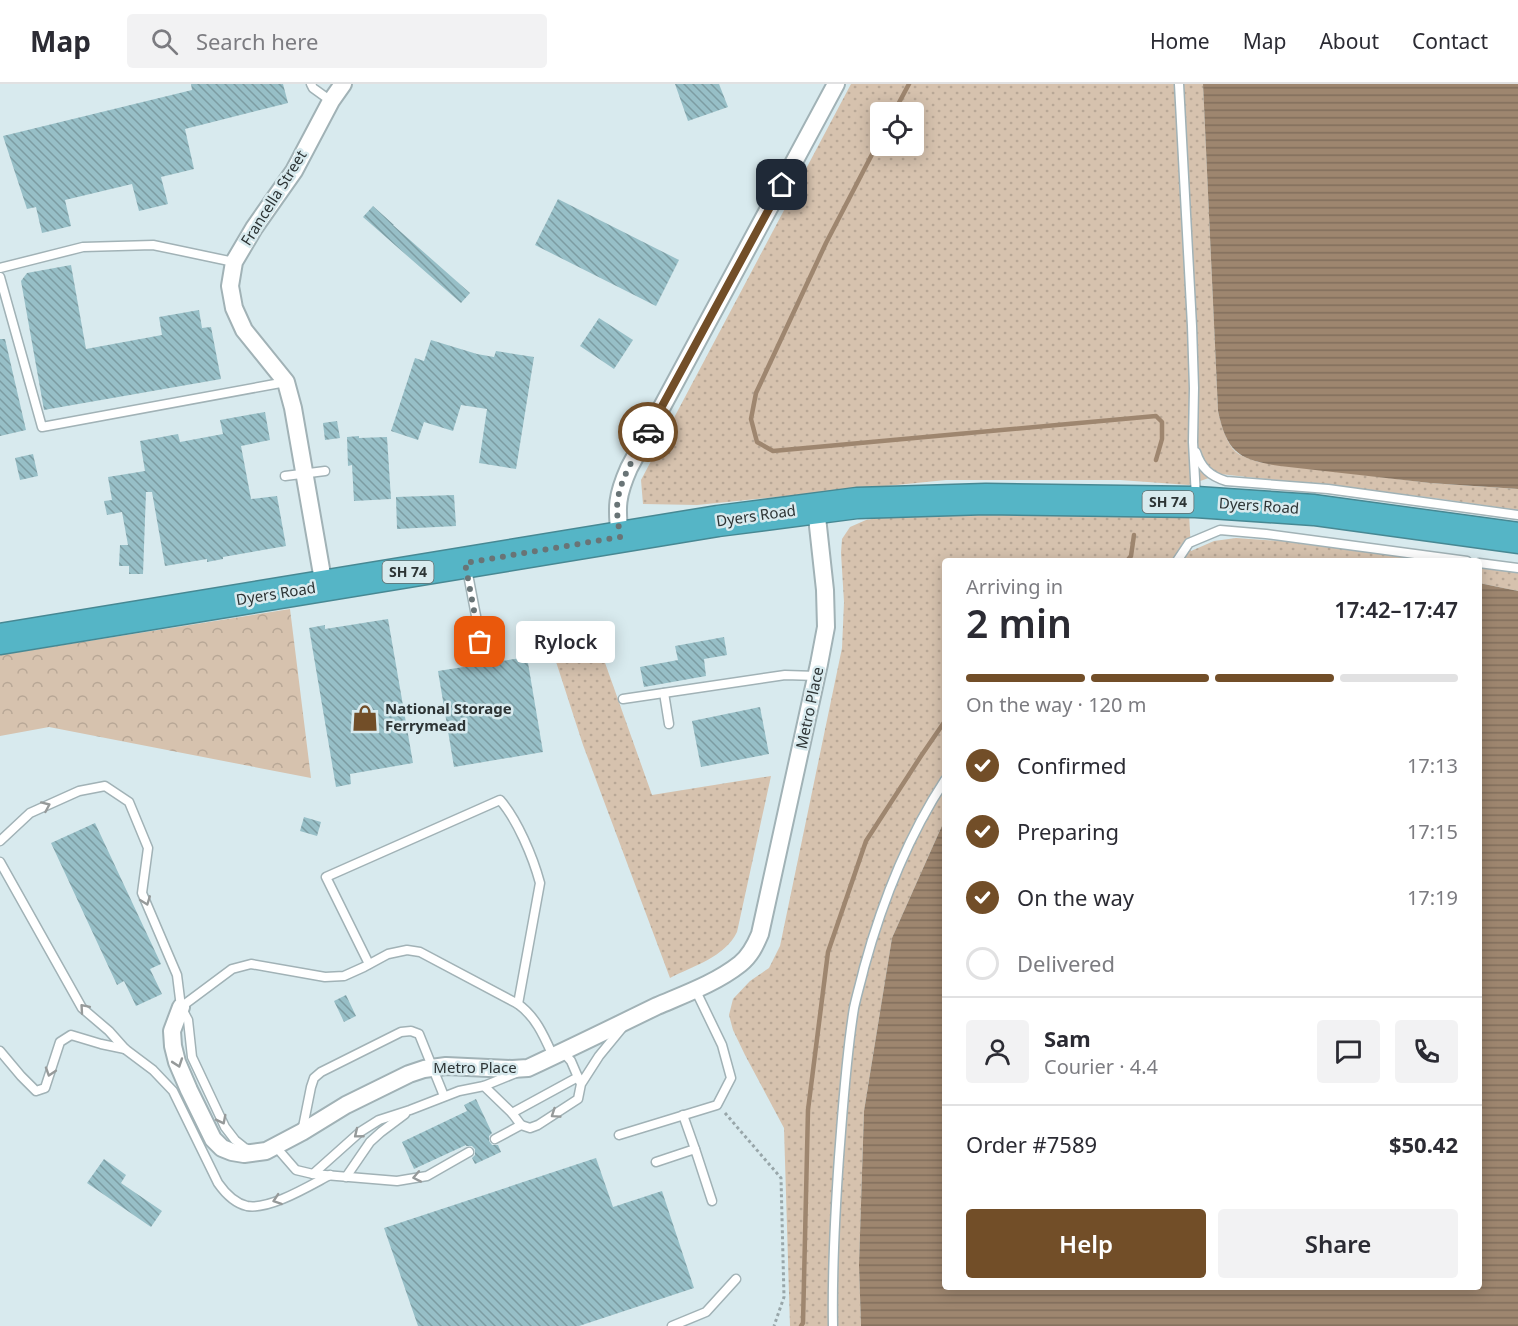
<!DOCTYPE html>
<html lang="en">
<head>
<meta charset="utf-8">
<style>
  body { margin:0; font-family:"Noto Sans",sans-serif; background:#f2f2f3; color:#2b2b33; height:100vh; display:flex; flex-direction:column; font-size:22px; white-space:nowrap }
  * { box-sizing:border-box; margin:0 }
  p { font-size:20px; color:#7c7c81 }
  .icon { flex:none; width:33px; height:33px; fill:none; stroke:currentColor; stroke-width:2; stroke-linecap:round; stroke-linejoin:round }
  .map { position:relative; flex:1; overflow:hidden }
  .sheet { position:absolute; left:942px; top:474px; width:540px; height:732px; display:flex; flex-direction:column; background:#fff; border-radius:6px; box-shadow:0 3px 15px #0003 }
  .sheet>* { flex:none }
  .tools { position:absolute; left:870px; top:18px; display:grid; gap:12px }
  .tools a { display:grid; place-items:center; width:54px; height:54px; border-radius:6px; background:#fff; box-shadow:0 3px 15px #0003; font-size:30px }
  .pin { position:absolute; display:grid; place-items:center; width:51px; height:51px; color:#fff; margin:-26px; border-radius:12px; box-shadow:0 3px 9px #0006 }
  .courier { position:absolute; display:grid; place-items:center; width:60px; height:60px; margin:-30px; border:4px solid #724e28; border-radius:50%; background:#fff; color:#222; box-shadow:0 2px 8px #0007 }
  .bubble { position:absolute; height:42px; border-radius:6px; background:#fff; box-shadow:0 3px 15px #0003; font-size:20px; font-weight:600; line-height:42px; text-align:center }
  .summary em { font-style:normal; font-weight:600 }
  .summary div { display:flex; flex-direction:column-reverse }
  .summary { display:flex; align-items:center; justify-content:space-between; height:102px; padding:0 24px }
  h1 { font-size:39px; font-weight:600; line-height:45px }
  .bar { display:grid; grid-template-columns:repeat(4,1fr); gap:9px 6px; align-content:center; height:72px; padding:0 24px }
  .bar i { height:8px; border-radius:4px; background:#e1e1e2 }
  .bar .active { background:#724e28 }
  .bar p { grid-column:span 4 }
  .line { display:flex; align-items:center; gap:15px; padding:0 24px; border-top:2px solid #e1e1e2 }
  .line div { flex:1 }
  .round { display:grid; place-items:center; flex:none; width:63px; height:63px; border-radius:6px; background:#f2f2f3 }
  ol { padding:0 24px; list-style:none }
  li { display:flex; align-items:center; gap:18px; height:66px }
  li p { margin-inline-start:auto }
  li .icon { padding:6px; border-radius:50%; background:#724e28; color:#fff; stroke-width:4 }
  li:last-child { color:#7c7c81 }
  li i { width:33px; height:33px; border:3px solid #e1e1e2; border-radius:50% }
  .cta { display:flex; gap:12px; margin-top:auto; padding:12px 24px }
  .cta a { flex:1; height:69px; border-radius:6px; background:#724e28; color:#fff; font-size:24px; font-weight:600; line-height:69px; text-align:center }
  .cta a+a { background:#f2f2f3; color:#2b2b33 }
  header { display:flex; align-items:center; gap:36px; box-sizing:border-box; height:84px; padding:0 30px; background:#fff; border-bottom:2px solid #e1e1e2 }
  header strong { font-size:28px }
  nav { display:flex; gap:33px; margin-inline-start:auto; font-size:21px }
  .search { width:420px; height:54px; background:#f2f2f3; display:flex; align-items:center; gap:15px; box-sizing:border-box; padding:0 21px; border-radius:6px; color:#7c7c81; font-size:22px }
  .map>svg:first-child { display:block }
  .grass { fill:url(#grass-dots); fill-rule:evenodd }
  .forest { fill:url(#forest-crowns) }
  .water { fill:url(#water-rules) }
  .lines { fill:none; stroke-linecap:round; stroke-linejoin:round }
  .stream { stroke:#9e866f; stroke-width:4.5 }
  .building { fill:url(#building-back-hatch) }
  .lane-casing { stroke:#a1b2b6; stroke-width:11 }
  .street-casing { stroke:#a1b2b6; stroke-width:20 }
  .highway-casing { stroke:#478893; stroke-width:33 }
  .path { stroke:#98a6a9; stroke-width:3; stroke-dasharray:3 3; stroke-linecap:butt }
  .lane { stroke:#fff; stroke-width:8 }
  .street { stroke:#fff; stroke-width:16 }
  .highway { stroke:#55b5c6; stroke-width:30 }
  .oneway { stroke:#969a9a }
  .done { stroke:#697476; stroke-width:6; stroke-dasharray:0 10.8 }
  .route { stroke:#724e28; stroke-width:8 }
  .labels { text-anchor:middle; stroke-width:5; stroke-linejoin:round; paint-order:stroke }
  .shield { fill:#d8eaee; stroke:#606b6c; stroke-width:1.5 }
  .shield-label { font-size:14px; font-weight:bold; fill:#2d3435 }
  .street-label { font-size:15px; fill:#2d3435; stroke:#d8eaee }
  .poi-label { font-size:15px; font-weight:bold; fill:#2d3435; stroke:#d8eaee; text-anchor:start }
</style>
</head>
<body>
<header>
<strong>Map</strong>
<div class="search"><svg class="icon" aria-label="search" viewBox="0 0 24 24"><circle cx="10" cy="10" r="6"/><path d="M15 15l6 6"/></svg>Search here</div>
<nav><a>Home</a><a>Map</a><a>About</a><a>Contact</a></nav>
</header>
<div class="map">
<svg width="1518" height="1242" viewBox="0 0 1518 1242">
  <defs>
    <pattern id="grass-dots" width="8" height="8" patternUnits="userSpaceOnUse" patternTransform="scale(1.5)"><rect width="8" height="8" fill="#d6c2ae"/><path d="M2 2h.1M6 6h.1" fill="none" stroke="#b8a796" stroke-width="1.8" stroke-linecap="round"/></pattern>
    <pattern id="forest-crowns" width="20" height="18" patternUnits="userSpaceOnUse" patternTransform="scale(1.5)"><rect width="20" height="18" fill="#d6c2ae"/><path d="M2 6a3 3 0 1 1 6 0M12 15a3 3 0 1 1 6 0" fill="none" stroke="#b8a796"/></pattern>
    <pattern id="water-rules" width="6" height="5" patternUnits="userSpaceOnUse" patternTransform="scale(1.5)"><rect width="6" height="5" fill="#9e866f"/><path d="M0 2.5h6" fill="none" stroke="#816e5c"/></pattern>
    <pattern id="building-back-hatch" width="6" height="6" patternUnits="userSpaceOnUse" patternTransform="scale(1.5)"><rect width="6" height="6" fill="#97bfc7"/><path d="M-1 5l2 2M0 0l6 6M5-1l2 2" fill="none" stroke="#7c9ca2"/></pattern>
  </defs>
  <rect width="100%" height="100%" fill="#d8eaee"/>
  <g class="grass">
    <path d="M 851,0 L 1203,0 L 1218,327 C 1221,340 1226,359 1236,368 C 1242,373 1251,375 1258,378 L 1430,399 L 1518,405 L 1518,426 L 1426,413 L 1220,390 L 1189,401 L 1120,396 L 946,396 L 697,421 L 643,420 L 641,396 ZM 880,28 L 914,28 L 914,62 L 880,62 Z"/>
    <path d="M 1189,429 L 1191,467 L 1214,457 L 1236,454 L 1326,460 L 1454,477 L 945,477 L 945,735 L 892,854 L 864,1027 L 859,1181 L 861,1242 L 790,1242 L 784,1044 L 745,971 L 733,946 L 729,931 L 733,915 L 750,897 L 769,884 L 780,862 L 842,564 L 844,518 L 841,469 L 842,455 L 850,443 L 866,436 L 890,432 Z"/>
    <path d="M 1479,480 L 1518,487 L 1518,507 L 1479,499 Z"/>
    <path d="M 593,545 L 652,711 L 771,692 L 737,848 C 725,873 693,882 670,894 L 583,661 L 548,553 Z"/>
  </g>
  <path class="forest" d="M 290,525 L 311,694 L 49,643 L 0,652 L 0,571 Z"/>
  <g class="water">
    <path d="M 1203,0 L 1518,0 L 1518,405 L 1430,399 L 1280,382 C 1239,376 1227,369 1218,327 Z"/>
    <path d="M 1479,499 L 1518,507 L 1518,1242 L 861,1242 L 859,1181 L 864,1027 L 892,854 L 945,735 L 945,1203 L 1479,1203 Z"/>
  </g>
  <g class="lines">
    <g class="stream">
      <path d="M 894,28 L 909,0"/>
      <path d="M 880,55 L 826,159 L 756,309 L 751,335 L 757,358 L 773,367 L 1156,332 L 1162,338 L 1162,355 L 1156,376"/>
      <path d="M 1127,477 L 1131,472 L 1134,451"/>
      <path d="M 801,1242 L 803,1239 L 808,1026 L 828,868 L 866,757 L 921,672 L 945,637"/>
    </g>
  </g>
  <g class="building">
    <path d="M 191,0 L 283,0 L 288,19 L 185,45 L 194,85 L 161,93 L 168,120 L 139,127 L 132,100 L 65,116 L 71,142 L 42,149 L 36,123 L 27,125 L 3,52 L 192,6 Z"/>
    <path d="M 675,0 L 719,0 L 728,23 L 688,37 Z"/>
    <path d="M 558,115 L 679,176 L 656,222 L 535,161 Z"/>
    <path d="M 373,122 L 394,141 L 393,141 L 470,209 L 461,219 L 363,133 Z"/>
    <path d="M 71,181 L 86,265 L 162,251 L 159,233 L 199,226 L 202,244 L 211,243 L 221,295 L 44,326 L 21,197 L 27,189 Z"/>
    <path d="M 599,234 L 633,256 L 614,285 L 580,262 Z"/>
    <path d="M 0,255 L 5,255 L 26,346 L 0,352 Z"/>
    <path d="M 431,256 L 477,270 L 494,273 L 496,267 L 534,273 L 516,385 L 479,379 L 487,325 L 461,321 L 453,347 L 424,338 L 418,356 L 391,347 L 415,274 L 424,277 Z"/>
    <path d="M 265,328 L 270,356 L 241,362 L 251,415 L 277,412 L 286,462 L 223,473 L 223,475 L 207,478 L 207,475 L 165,482 L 152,408 L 146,408 L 143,490 L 129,490 L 129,482 L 119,482 L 120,461 L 128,461 L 122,428 L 107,431 L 104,417 L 112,416 L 108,393 L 145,387 L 140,357 L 178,350 L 180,358 L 223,350 L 220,336 Z"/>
    <path d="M 337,337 L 340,354 L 325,356 L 323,339 Z"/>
    <path d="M 359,352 L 359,354 L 387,353 L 391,415 L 354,417 L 352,381 L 348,382 L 347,353 Z"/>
    <path d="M 33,370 L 38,392 L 20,396 L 15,374 Z"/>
    <path d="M 454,411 L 456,442 L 397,445 L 396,413 Z"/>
    <path d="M 388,535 L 413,679 L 350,690 L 351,700 L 336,703 L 309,544 L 325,541 L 325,545 Z"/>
    <path d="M 724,553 L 727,571 L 704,575 L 706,592 L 644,603 L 640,583 L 678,576 L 675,562 Z"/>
    <path d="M 527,573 L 543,668 L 454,683 L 438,587 Z"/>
    <path d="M 760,623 L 769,670 L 701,683 L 692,637 Z"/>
    <path d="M 304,733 L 321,738 L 317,752 L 300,747 Z"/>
    <path d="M 95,739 L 161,880 L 150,885 L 162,910 L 136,922 L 124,897 L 117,901 L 51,759 Z"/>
    <path d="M 346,911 L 356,932 L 344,938 L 334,917 Z"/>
    <path d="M 476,1015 L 492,1049 L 489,1052 L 489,1057 L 492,1061 L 498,1061 L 501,1068 L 475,1080 L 472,1074 L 475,1071 L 475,1065 L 472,1062 L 466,1062 L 466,1061 L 414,1085 L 402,1058 L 467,1027 L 464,1021 Z"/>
    <path d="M 596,1074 L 613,1123 L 662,1107 L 694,1204 L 579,1242 L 418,1242 L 384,1144 Z"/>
    <path d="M 104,1075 L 126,1091 L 121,1099 L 162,1127 L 151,1143 L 87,1099 Z"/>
  </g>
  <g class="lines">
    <defs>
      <g id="lane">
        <path d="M 311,0 L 313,4 L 331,17"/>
        <path d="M 1179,0 L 1192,242 L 1194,304 L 1193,358 L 1196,413"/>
        <path d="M 0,184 L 83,163 L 153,161 L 234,178"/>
        <path d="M 0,193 L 42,343 L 286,298"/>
        <path d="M 1196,368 C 1201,384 1210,392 1226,397 L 1328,405 L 1518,431"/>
        <path d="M 285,392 L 325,387"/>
        <path d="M 1177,477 L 1189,459 L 1220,446 L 1266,450 L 1467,477"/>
        <path d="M 1479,479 L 1518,484"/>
        <path d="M 467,485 L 481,558"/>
        <path d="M 664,609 L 669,640"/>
        <path d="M 623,615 L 785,591 L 817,592"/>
        <path d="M 0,757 L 30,729 L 79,707 L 105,702 L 129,718 L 148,764 L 142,809 L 177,891 L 181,923 L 188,936 L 192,973 L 225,1043 L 235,1056 L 245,1064 L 250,1066"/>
        <path d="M 0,778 L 82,924 L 109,947 L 125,965 L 153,986 L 173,1007 L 218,1099 C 225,1109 234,1119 247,1122 C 270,1126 309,1102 330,1091"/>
        <path d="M 369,880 L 326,793 L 500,716 C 517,735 533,773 540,799 L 518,920"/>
        <path d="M 181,923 L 232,885 L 251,880 L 325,893 L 344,892 L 364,883 L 388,870 L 407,866 L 420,868 L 518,920 C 536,933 544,952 553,972"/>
        <path d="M 0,967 L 21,992 L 36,1007 L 45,1004 L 60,958 L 71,951 L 101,960 L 125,965"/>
        <path d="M 563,968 L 571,977 L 580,998"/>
        <path d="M 484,1002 L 512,1029 L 521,1041 L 530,1044 L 538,1041 L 578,1015 L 581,1000 L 599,972 L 622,944"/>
        <path d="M 512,1029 L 578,993"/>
        <path d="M 683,1031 L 695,1065"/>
        <path d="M 302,1048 L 311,1003 L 314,994 L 321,988 L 401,948 L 411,947 L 419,950 L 444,1012"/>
        <path d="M 619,1051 L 717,1021 L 731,994 L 722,961 L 695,905"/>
        <path d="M 495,1055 L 521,1041"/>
        <path d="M 276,1063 L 296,1086 L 313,1090 L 397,1097 L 427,1092 L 469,1068"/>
        <path d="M 656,1078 L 695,1065 L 712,1117"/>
        <path d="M 313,1090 L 360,1048 L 379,1036 L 410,1026 L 459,1007 L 484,1002 L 516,989"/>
        <path d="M 346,1093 L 370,1058 L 381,1048 L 405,1030"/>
        <path d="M 672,1242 L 706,1228 L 736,1195"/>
        <path d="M 833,1242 C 832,1186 835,1130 839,1073 C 843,1023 846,973 854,924 C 857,910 861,897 864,884 C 882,818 907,754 945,696"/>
      </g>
      <g id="street">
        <path d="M 620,452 C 616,423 617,411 629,384 L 836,0"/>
        <path d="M 324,502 L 293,324 L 286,298 L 244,246 L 234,224 L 230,202 L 234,178 L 254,144 L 294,87 L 331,17 L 343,0"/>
        <path d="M 181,923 L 172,947 L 173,962 L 177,978 L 189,1006 L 213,1055 L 222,1064 L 232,1068 L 244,1070 L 266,1067 L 302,1048 L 346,1021 L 409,990 L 424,985 L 446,982 L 512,985 L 528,984 C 571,964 614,943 657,922 C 685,910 716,899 740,880 C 750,872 755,862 760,850 L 819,580 L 826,543 L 825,506 L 816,424"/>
      </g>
      <path id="highway" d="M 0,555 L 718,437 L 857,419 L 986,415 L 1196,418 L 1314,426 L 1518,454"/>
    </defs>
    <use href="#lane" class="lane-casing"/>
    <use href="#street" class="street-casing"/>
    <use href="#highway" class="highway-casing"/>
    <path class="path" d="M 725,1029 L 781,1094 L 784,1213 L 774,1242"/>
    <use href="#lane" class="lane"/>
    <use href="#street" class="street"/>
    <use href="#highway" class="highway"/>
  </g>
  <defs><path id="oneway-chevron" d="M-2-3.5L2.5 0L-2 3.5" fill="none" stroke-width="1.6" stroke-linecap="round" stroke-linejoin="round" transform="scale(1.5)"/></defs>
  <g class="oneway">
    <use href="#oneway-chevron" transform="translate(46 722) rotate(-24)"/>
    <use href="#oneway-chevron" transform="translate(146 817) rotate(69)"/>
    <use href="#oneway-chevron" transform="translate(84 924) rotate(-131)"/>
    <use href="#oneway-chevron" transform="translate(178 979) rotate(71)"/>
    <use href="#oneway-chevron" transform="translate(50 988) rotate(108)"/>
    <use href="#oneway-chevron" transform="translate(555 1030) rotate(146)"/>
    <use href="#oneway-chevron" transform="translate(222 1036) rotate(63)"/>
    <use href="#oneway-chevron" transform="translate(358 1050) rotate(141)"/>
    <use href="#oneway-chevron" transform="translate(417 1093) rotate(169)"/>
    <use href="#oneway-chevron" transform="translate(277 1116) rotate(161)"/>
  </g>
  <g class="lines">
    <path class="done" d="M 480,558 L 465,479 L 620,453 C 619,443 617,433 617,424 C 618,396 636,371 648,348"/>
    <path class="route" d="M 648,348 L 782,101"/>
  </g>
  <defs>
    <symbol id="shop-bare" viewBox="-9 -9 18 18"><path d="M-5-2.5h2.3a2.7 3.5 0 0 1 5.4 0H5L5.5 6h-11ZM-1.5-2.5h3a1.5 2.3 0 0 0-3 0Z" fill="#724e28" stroke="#d8eaee" stroke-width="2.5" paint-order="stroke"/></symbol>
  </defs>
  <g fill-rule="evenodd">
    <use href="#shop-bare" x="346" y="615" width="38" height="38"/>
  </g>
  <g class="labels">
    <g class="shield">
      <rect x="1142.5" y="407" width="51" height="22" rx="4.5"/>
      <rect x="382.5" y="477" width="51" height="22" rx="4.5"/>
    </g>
    <g class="shield-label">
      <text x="1168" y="423">SH 74</text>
      <text x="408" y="493">SH 74</text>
    </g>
    <g class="street-label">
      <text transform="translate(274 114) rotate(-58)" y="5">Francella Street</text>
      <text transform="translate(1259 422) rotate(4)" y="5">Dyers Road</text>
      <text transform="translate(756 432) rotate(-8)" y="5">Dyers Road</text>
      <text transform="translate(276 510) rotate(-9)" y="5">Dyers Road</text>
      <text transform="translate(810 624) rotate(-78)" y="5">Metro Place</text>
      <text x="475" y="989">Metro Place</text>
    </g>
    <g class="poi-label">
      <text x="385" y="630">National Storage<tspan x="385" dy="17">Ferrymead</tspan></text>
    </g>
  </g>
</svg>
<div class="tools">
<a><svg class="icon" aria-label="locate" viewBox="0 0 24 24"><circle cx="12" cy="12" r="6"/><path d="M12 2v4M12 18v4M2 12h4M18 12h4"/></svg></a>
</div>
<div class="pin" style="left:480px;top:558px;background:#ea580c"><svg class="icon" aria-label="bag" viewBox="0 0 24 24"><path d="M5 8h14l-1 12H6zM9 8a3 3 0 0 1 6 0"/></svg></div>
<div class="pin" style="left:782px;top:101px;background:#1f2937"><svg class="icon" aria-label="home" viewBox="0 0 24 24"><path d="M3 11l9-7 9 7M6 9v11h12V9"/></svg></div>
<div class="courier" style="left:648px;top:348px"><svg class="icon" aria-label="car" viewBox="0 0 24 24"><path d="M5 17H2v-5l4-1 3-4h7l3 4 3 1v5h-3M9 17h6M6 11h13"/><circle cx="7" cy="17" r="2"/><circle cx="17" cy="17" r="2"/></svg></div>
<div class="bubble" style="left:516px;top:537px;width:99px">Rylock</div>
<section class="sheet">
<div class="summary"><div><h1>2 min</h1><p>Arriving in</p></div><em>17:42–17:47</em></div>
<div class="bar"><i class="active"></i><i class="active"></i><i class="active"></i><i></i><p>On the way · 120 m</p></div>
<ol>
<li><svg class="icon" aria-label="check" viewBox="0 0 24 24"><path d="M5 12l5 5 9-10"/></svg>Confirmed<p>17:13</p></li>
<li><svg class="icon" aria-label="check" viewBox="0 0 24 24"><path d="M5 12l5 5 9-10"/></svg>Preparing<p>17:15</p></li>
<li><svg class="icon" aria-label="check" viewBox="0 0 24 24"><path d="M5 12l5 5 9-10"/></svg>On the way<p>17:19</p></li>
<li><i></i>Delivered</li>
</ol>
<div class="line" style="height:108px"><a class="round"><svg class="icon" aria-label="person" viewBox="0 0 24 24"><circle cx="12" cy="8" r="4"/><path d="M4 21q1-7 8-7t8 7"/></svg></a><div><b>Sam</b><p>Courier · 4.4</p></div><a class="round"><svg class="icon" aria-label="chat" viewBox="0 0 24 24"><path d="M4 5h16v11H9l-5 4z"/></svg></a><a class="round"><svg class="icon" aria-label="phone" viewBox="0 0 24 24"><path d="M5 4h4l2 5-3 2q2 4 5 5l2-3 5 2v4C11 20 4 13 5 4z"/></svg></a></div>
<div class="line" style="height:78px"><div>Order #7589</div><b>$50.42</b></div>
<div class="cta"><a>Help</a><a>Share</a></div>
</section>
</div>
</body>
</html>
